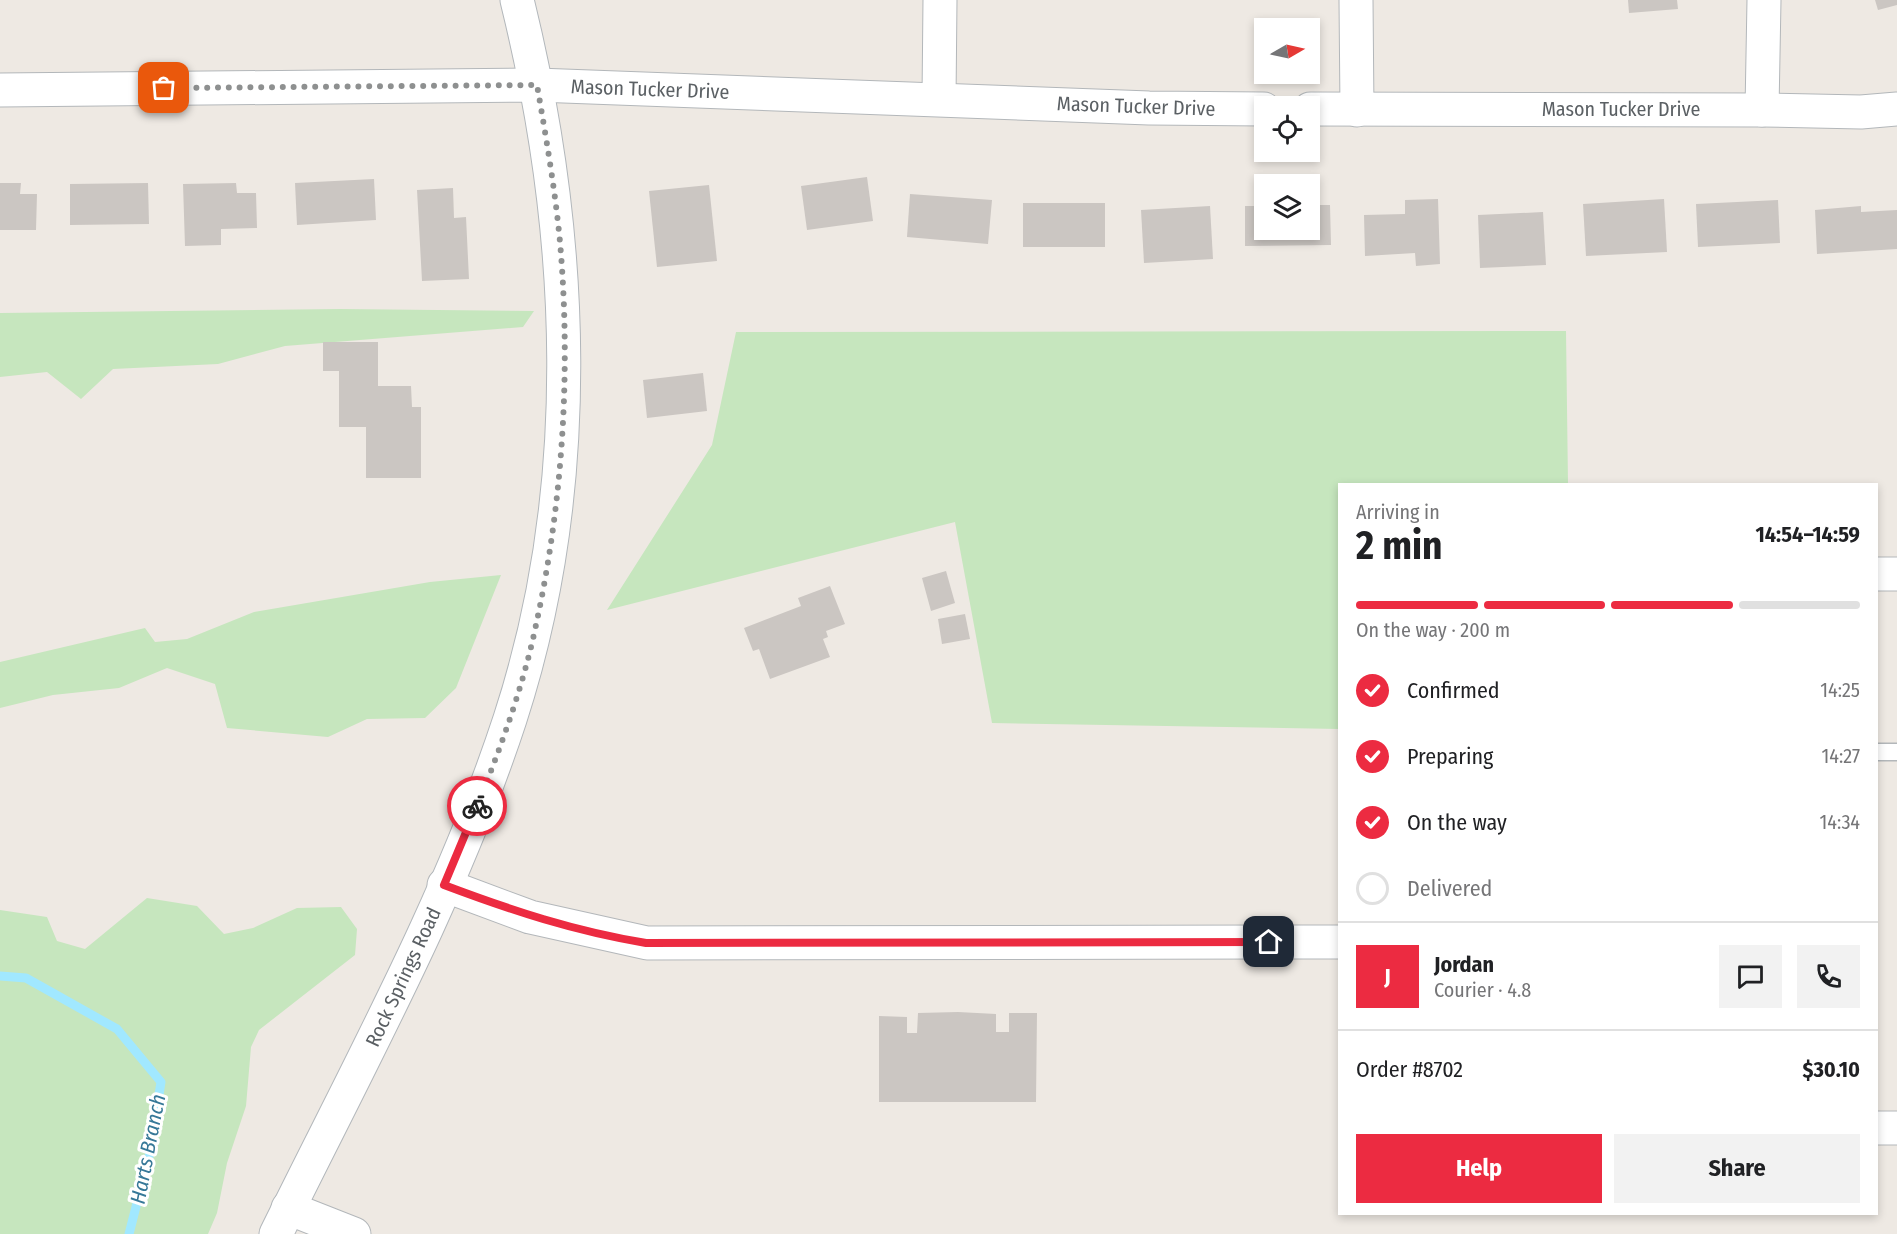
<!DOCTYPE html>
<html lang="en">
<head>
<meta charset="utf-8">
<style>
  body { margin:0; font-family:"Fira Sans Condensed",sans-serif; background:#f2f2f2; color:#202124; height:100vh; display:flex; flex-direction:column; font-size:22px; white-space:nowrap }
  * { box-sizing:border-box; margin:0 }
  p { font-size:20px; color:#757577 }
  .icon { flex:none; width:33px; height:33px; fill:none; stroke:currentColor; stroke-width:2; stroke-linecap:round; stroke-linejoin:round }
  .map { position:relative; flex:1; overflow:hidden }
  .side { position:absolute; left:1338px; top:483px; width:540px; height:732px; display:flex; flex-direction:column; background:#fff; border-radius:0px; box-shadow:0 3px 9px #0003 }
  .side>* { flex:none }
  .needle { width:39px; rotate:81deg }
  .tools { position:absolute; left:1254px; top:18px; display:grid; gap:12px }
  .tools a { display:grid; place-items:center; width:66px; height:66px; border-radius:0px; background:#fff; box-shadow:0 3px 9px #0003; font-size:30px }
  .pin { position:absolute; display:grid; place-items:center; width:51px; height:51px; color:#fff; margin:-26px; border-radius:12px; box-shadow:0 3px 9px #0006 }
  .courier { position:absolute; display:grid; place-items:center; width:60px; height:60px; margin:-30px; border:4px solid #ec2b41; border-radius:50%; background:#fff; color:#222; box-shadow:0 2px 8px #0007 }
  .summary em { font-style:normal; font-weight:700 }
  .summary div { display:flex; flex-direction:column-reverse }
  .summary { display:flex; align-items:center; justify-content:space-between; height:102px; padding:0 18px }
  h1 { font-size:39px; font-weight:700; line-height:45px }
  .bar { display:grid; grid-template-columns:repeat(4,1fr); gap:9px 6px; align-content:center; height:72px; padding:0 18px }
  .bar i { height:8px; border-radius:4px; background:#e0e0e0 }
  .bar .selected { background:#ec2b41 }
  .bar p { grid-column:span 4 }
  .line { display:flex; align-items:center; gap:15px; padding:0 18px; border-top:2px solid #e0e0e0 }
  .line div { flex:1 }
  .round { display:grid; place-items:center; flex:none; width:63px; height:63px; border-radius:0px; background:#f2f2f2 }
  ol { padding:0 18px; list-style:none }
  li { display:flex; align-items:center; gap:18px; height:66px }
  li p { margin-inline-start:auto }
  li .icon { padding:6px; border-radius:50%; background:#ec2b41; color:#fff; stroke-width:4 }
  li:last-child { color:#757577 }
  li i { width:33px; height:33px; border:3px solid #e0e0e0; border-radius:50% }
  .button { display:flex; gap:12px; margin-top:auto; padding:12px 18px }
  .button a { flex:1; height:69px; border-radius:0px; background:#ec2b41; color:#fff; font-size:24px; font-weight:700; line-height:69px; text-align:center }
  .button a+a { background:#f2f2f2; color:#202124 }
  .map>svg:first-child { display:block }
  .green { fill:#c6e6be }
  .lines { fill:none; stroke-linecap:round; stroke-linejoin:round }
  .stream { stroke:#a1e8ff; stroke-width:9 }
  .building { fill:#cbc6c2 }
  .lane-casing { stroke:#b3b7ba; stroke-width:19 }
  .street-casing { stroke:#b3b7ba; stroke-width:35 }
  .secondary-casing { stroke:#b2b7bb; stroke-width:35 }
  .lane { stroke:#fff; stroke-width:16 }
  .street { stroke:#fff; stroke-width:33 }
  .secondary { stroke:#fff; stroke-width:33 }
  .done { stroke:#8e9090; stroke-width:6; stroke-dasharray:0 10.8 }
  .route { stroke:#ec2b41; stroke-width:8 }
  .labels { text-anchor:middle; stroke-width:6; stroke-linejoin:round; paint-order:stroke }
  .street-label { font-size:20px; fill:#5b6064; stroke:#fff }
  .water-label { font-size:21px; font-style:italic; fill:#367898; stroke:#fff }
</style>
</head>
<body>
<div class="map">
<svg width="1897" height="1234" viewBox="0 0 1897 1234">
  <rect width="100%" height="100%" fill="#eee9e3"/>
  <g class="green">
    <path d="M 340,309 L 534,311 L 523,327 L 285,346 L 218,364 L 113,369 L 81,399 L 47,372 L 0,377 L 0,313 Z"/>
    <path d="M 1566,331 L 1568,484 L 1340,484 L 1339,729 L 992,723 L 955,522 L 607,610 L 712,445 L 736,332 Z"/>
    <path d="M 501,575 L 456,688 L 425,718 L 367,719 L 328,737 L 227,728 L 215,684 L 167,668 L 119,688 L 53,695 L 0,708 L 0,662 L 145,628 L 155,642 L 187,639 L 254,612 L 430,582 Z"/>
    <path d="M 147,898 L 197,906 L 224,934 L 253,928 L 297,908 L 341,907 L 357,929 L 355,955 L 259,1030 L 251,1047 L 246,1106 L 227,1163 L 217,1213 L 208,1234 L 0,1234 L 0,910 L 47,917 L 57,941 L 85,949 Z"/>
  </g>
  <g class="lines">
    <path class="stream" d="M 0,976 L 26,978 L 117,1029 L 161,1082 L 150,1152 L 129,1234"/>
  </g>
  <g class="building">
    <path d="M 1628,0 L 1677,0 L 1678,9 L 1629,13 Z"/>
    <path d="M 1875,0 L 1897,0 L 1897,5 L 1878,10 Z"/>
    <path d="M 867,177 L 873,221 L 807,230 L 801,186 Z"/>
    <path d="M 374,179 L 376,220 L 297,225 L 295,183 Z"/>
    <path d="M 0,183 L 21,183 L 20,194 L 37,194 L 36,230 L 0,230 Z"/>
    <path d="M 148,183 L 149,224 L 70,225 L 70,184 Z"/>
    <path d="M 236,183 L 237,193 L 256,193 L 257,228 L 221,229 L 221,245 L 185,246 L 183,184 Z"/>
    <path d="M 709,185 L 717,261 L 657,267 L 649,191 Z"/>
    <path d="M 453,188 L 454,218 L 466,217 L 469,279 L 422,281 L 417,190 Z"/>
    <path d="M 910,194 L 992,200 L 988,244 L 907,237 Z"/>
    <path d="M 1438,199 L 1440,264 L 1416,266 L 1415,253 L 1365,256 L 1364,215 L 1405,214 L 1405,200 Z"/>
    <path d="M 1664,199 L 1667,252 L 1586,256 L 1583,204 Z"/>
    <path d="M 1778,200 L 1780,243 L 1698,247 L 1696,204 Z"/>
    <rect x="1023" y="203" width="82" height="44"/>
    <path d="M 1310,205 L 1330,205 L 1331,245 L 1245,246 L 1245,206 L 1264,206 L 1264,230 L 1310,230 Z"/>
    <path d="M 1210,206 L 1213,259 L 1144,263 L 1141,210 Z"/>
    <path d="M 1861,206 L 1861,212 L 1897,210 L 1897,249 L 1817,254 L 1815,210 Z"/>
    <path d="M 1543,212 L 1546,265 L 1480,268 L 1478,215 Z"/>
    <path d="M 323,342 L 378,342 L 378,386 L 411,386 L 412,407 L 421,407 L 421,478 L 366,478 L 366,427 L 339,427 L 339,371 L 323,371 Z"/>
    <path d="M 703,373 L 707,411 L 647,418 L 643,380 Z"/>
    <path d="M 946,571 L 955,603 L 931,611 L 922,578 Z"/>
    <path d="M 830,586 L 845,624 L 826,631 L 828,637 L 823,639 L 830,657 L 770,679 L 759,649 L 753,651 L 744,628 L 801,606 L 798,598 Z"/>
    <path d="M 965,614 L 970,639 L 942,644 L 938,619 Z"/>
    <path d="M 958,1012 L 996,1014 L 996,1032 L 1009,1032 L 1009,1013 L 1037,1013 L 1036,1102 L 879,1102 L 879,1016 L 907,1017 L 907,1033 L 917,1033 L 918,1013 Z"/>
  </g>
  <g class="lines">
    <defs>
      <path id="lane" d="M 1876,752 L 1897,752"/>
      <g id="street">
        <path d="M 1356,0 L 1357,110"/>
        <path d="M 0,90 L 537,85 L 1149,108 L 1264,109"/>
        <path d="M 939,99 L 940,0"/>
        <path d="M 1310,109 L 1762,110 L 1861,112 L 1897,109"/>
        <path d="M 1762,110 L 1764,0"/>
        <path d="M 1876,574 L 1897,574"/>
        <path d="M 444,885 L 530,917 L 647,943 L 1340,942"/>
        <path d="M 1876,1128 L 1897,1128"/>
        <path d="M 288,1208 L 354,1234"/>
      </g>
      <path id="secondary" d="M 276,1234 C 359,1065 451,899 510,719 C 586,486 575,235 517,0"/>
    </defs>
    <use href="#lane" class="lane-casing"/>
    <use href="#street" class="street-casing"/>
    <use href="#secondary" class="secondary-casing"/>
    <use href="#lane" class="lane"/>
    <use href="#street" class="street"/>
    <use href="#secondary" class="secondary"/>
  </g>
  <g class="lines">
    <path class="done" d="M 164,88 L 537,85 C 546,137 555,189 560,242 C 571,369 563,501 536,625 C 523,687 501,747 477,806"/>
    <path class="route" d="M 477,806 L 444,885 C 513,911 574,931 646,943 L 1269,942"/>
  </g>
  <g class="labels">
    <g class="street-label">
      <text transform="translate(650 89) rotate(2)" y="7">Mason Tucker Drive</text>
      <text transform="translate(1136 106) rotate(2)" y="7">Mason Tucker Drive</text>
      <text x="1621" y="116">Mason Tucker Drive</text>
      <text transform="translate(403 977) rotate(-65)" y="7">Rock Springs Road</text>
    </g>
    <g class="water-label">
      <text transform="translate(148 1149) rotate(-79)" y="7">Harts Branch</text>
    </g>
  </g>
</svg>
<div class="tools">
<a><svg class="needle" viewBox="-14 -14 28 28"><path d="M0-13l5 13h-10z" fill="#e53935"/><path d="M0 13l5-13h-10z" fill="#757577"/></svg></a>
<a><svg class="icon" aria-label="locate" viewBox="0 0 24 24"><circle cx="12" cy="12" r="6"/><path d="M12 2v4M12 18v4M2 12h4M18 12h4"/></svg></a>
<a><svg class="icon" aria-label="layers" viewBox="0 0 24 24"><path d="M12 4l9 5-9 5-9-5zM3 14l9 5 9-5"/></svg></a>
</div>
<div class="pin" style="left:164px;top:88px;background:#ea580c"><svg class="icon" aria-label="bag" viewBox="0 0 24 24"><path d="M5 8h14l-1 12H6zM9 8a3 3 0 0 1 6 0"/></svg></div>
<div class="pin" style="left:1269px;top:942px;background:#1f2937"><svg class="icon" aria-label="home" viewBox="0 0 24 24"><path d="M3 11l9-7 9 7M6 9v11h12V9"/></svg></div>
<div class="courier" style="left:477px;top:806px"><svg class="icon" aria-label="bike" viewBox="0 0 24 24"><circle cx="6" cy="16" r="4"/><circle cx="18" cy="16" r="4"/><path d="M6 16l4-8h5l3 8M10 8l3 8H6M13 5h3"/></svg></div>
<section class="side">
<div class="summary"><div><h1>2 min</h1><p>Arriving in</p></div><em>14:54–14:59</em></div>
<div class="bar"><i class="selected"></i><i class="selected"></i><i class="selected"></i><i></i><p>On the way · 200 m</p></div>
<ol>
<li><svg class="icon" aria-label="check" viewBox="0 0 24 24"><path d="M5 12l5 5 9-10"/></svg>Confirmed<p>14:25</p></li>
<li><svg class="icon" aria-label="check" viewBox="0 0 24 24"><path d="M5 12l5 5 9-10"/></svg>Preparing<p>14:27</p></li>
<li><svg class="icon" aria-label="check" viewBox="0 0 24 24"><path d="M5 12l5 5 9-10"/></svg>On the way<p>14:34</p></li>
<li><i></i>Delivered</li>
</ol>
<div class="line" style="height:108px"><b class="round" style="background:#ec2b41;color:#fff">J</b><div><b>Jordan</b><p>Courier · 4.8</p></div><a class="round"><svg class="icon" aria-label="chat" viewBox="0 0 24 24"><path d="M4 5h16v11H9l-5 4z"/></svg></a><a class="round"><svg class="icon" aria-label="phone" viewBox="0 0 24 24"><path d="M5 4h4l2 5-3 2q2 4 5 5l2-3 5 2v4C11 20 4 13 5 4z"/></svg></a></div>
<div class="line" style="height:78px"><div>Order #8702</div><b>$30.10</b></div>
<div class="button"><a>Help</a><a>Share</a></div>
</section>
</div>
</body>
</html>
